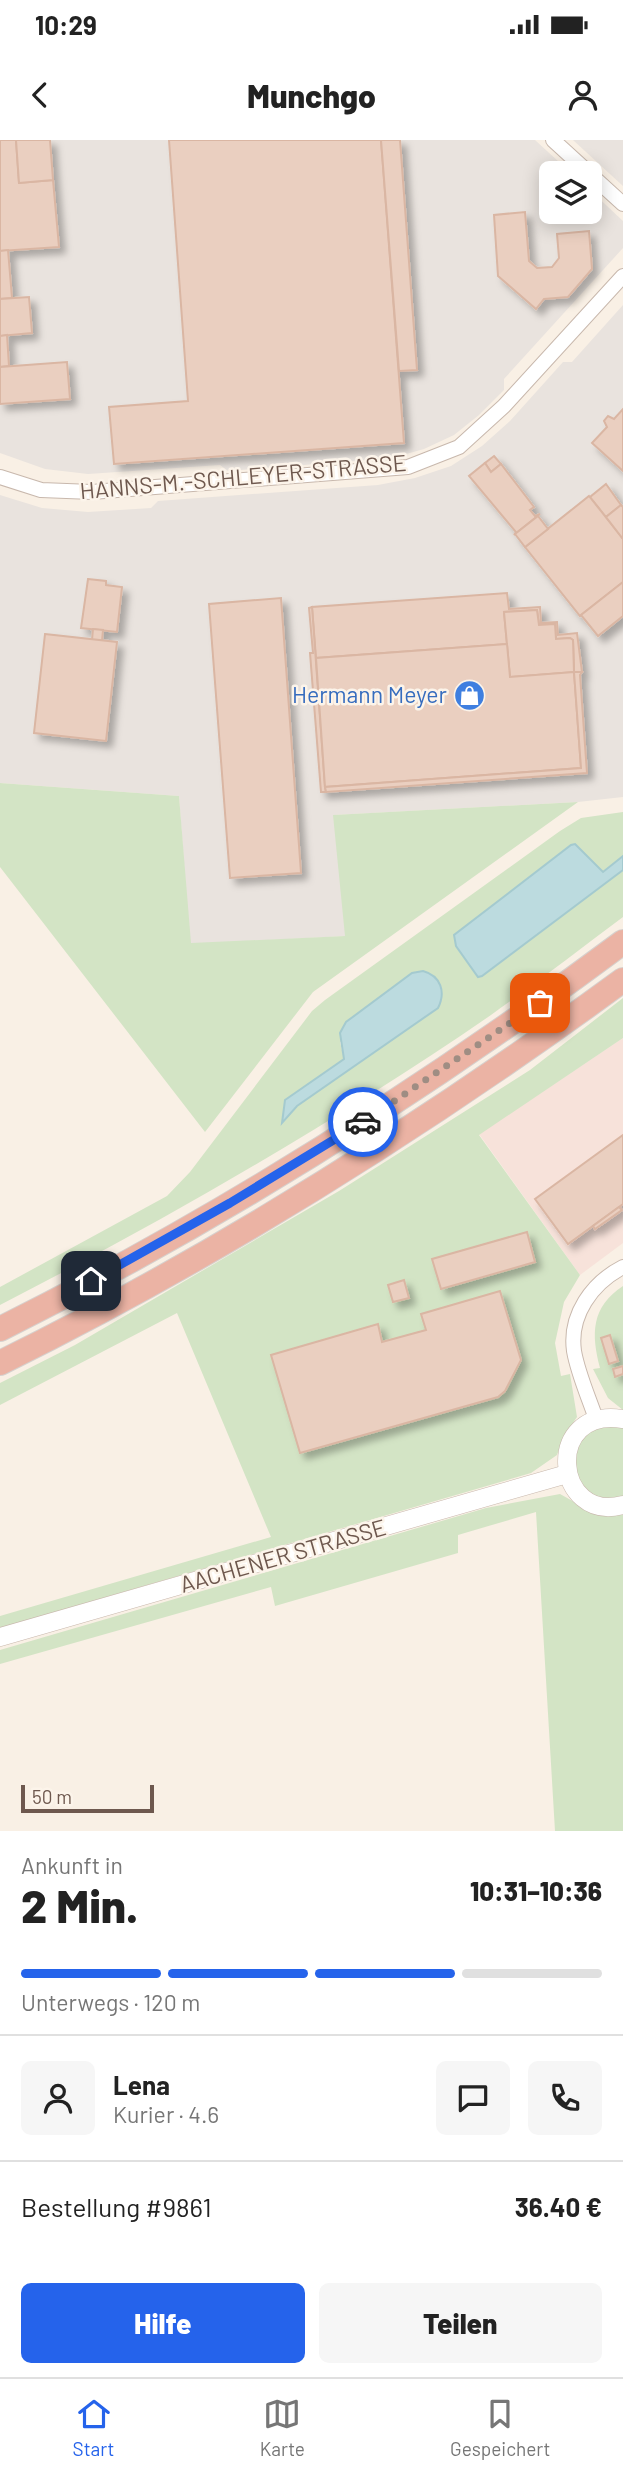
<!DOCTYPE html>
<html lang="de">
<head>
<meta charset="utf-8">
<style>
  body { margin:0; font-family:Barlow,sans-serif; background:#f6f6f6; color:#222; height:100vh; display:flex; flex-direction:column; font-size:26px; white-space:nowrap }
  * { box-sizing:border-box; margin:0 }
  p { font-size:23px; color:#767676 }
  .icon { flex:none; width:38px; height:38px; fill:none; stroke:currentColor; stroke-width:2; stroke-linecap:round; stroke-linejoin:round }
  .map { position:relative; height:1691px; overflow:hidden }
  .drawer { display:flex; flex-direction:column; background:#fff; flex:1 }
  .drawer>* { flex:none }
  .controls { position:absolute; left:539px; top:21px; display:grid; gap:14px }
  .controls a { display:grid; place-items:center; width:63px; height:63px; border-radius:10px; background:#fff; box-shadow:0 4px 18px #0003; font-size:35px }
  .scale { position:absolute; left:21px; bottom:18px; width:133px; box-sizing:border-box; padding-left:7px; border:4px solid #6e584e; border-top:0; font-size:19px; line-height:24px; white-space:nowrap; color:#6e584e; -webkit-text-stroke:5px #fcf4ea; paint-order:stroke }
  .pin { position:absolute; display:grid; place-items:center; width:60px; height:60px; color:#fff; margin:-30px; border-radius:14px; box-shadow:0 4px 10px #0006 }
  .courier { position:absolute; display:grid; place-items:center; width:70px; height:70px; margin:-35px; border:5px solid #2563eb; border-radius:50%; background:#fff; color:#222; box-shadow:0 2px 9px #0007 }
  .head em { font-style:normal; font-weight:800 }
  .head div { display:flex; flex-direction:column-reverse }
  .head { display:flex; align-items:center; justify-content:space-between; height:119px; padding:0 21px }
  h1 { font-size:46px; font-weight:800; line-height:52px }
  .bar { display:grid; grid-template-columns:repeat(4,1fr); gap:10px 7px; align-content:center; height:84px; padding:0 21px }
  .bar i { height:9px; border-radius:5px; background:#e0e0e0 }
  .bar .current { background:#2563eb }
  .bar p { grid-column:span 4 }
  .line { display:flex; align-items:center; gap:18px; padding:0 21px; border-top:2px solid #e0e0e0 }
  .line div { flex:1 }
  .round { display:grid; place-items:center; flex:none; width:74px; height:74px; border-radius:10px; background:#f6f6f6 }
  .primary-button { display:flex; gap:14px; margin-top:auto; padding:14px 21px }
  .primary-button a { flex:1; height:80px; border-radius:10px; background:#2563eb; color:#fff; font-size:28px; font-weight:800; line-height:80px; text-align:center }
  .primary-button a+a { background:#f6f6f6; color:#222 }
  .status { display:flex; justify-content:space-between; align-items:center; height:49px; padding:0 35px; background:#fff; direction:ltr }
  .status svg { height:19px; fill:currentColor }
  header { display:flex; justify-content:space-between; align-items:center; height:91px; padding:0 21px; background:#fff; font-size:32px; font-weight:800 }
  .tabs { display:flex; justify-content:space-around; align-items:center; height:98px; border-top:2px solid #e0e0e0; background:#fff; font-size:19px; color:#767676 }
  .tabs a { display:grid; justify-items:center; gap:4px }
  .tabs .current { color:#2563eb }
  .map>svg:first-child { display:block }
  .commercial { fill:#f7e2da }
  .industrial { fill:#e9e3de }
  .green { fill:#d3e4c5; fill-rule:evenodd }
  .water { fill:#bcdbdf; stroke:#a4cacf; stroke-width:2 }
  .building { fill:#eacfc0; stroke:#dab6a3; stroke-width:2; filter:url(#shadow) }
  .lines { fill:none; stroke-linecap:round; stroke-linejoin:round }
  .minor-casing { stroke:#c8b8ad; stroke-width:16 }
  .tertiary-casing { stroke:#c8b8ad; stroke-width:19 }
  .motorway-casing { stroke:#d6d0cd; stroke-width:26 }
  .minor { stroke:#fff; stroke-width:14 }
  .tertiary { stroke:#fff; stroke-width:18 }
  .motorway { stroke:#ebb3a4; stroke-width:24 }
  .done { stroke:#9f8d83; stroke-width:7; stroke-dasharray:0 12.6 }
  .route { stroke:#2563eb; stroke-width:9 }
  .labels { text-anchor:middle; stroke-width:5; stroke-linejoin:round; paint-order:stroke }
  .street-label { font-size:23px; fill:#6e584e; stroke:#fcf4ea }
  .shop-label { font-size:23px; fill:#366cbe; stroke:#fcf4ea; text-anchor:end }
</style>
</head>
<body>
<div class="status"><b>10:29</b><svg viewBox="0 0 49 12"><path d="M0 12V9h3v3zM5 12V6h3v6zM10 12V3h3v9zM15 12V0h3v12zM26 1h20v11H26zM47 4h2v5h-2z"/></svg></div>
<header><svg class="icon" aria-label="back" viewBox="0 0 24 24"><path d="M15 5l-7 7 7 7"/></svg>Munchgo<svg class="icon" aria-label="person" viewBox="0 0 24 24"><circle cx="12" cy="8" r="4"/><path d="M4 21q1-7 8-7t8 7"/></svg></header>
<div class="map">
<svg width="623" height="1691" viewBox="0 0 623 1691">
  <defs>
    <filter id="shadow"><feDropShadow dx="6" dy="6" stdDeviation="3.5" flood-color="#0004"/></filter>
  </defs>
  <rect width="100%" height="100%" fill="#f9f0e5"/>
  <path class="commercial" d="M 623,898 L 623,1103 L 580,1135 L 479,994 Z"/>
  <g class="industrial">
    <path d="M 0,0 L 535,0 L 571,33 L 551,33 L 551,72 L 590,72 L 590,50 L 623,81 L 623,108 L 504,239 L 504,250 L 479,275 L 454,295 L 424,309 L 392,318 L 228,331 L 220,325 L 88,334 L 45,329 L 0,313 Z"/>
    <path d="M 573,0 L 623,0 L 623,46 Z"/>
    <path d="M 623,165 L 623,657 L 578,662 L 334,675 L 346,796 L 190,804 L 179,656 L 0,643 L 0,355 L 42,368 L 88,372 L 151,368 L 158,361 L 378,345 L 415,338 L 451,326 L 482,306 L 510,281 L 563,222 L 572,222 Z"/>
  </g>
  <g class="green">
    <path d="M 0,643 L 179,656 L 191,803 L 345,796 L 333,675 L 578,662 L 313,852 L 205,992 L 0,727 Z"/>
    <path d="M 623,672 L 623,716 L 603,732 L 575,704 L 454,795 L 456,806 L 478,837 L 482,836 L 623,730 L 623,777 C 579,810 536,843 491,875 C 334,983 169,1078 0,1165 L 0,1147 L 167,1056 L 190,1032 L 312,871 L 325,860 L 560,691 L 581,678 ZM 441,846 L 442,859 L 438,868 L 297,966 L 285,960 L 344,919 L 340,902 Z"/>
    <path d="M 623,858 L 623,898 L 479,995 L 580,1135 L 564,1162 L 555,1203 L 561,1236 L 570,1234 L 577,1277 L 564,1296 L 557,1315 L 531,1333 L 0,1488 L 0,1476 L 271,1397 L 177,1173 L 0,1265 L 0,1243 L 75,1205 L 339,1051 L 530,930 Z"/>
    <path d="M 623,1146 L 623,1270 L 608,1258 L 593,1229 L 600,1228 C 591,1194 591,1167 623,1146 Z"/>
    <path d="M 599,1284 L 623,1285 L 623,1360 L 591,1357 L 571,1327 L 575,1305 Z"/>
    <path d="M 560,1354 L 596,1374 L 623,1374 L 623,1691 L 555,1691 L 536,1372 L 458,1395 L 458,1413 L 275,1466 L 271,1447 L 0,1524 L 0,1510 L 486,1368 Z"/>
  </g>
  <g class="water">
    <path d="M 575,704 L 603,732 L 623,716 L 623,730 L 482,836 L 478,837 L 456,806 L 454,795 L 571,705 Z"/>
    <path d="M 423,831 C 441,836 446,852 438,868 L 297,966 L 282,983 L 285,960 L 344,919 L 340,893 L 346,882 L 412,833 Z"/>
  </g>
  <g class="building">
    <path d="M 0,0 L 16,0 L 19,43 L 53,40 L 59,107 L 0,111 Z"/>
    <path d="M 16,0 L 50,0 L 53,40 L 19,43 Z"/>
    <path d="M 169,0 L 381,0 L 404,303 L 114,324 L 109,267 L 188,261 Z"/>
    <path d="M 381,0 L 400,0 L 417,230 L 399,231 Z"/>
    <path d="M 525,72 L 529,121 L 537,128 L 552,127 L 559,118 L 557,94 L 589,91 L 592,129 L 568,157 L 544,159 L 536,169 L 498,136 L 494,75 Z"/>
    <path d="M 8,110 L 12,158 L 0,159 L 0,111 Z"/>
    <path d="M 29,157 L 32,193 L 0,196 L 0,159 Z"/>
    <path d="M 7,195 L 9,226 L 0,227 L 0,196 Z"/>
    <path d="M 67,222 L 70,259 L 0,264 L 0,227 Z"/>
    <path d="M 623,269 L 623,331 L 592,303 L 607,287 L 604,281 L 608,276 L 614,279 Z"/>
    <path d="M 494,316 L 501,324 L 491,332 L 485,323 Z"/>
    <path d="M 485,323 L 491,332 L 501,324 L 534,367 L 530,370 L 535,376 L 540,374 L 514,395 L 516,392 L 469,336 Z"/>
    <path d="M 606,344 L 621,365 L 606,377 L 590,357 Z"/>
    <path d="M 589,356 L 623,399 L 623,442 L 580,476 L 525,407 Z"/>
    <path d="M 621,365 L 623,367 L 623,399 L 606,377 Z"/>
    <path d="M 538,376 L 548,389 L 525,407 L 515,394 Z"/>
    <path d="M 88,439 L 106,441 L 106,445 L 122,447 L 117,492 L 81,488 Z"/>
    <path d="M 623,442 L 623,476 L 598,496 L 581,475 Z"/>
    <path d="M 507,453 L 509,469 L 540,467 L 541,483 L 557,482 L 558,495 L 577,493 L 582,532 L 574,532 L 573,500 L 570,498 L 556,499 L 555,484 L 539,485 L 537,470 L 504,472 L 507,504 L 316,518 L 312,467 Z"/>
    <path d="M 281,458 L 301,733 L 230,738 L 209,464 Z"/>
    <path d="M 312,467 L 325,647 L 326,652 L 321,652 L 310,513 L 313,513 L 309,468 Z"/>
    <path d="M 537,470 L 539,485 L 555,484 L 556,499 L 570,498 L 573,500 L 574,532 L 510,537 L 504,472 Z"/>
    <path d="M 93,489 L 103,490 L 102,501 L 92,500 Z"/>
    <path d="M 45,494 L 117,502 L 106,601 L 34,593 Z"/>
    <path d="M 507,504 L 510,537 L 574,532 L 581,628 L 325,647 L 316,518 Z"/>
    <path d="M 574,532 L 582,532 L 580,535 L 587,633 L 326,652 L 325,647 L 581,628 Z"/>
    <path d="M 623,995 L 623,1064 L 568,1104 L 535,1059 Z"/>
    <path d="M 619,1067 L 622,1070 L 595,1089 L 593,1086 Z"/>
    <path d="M 527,1092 L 535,1122 L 441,1149 L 432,1119 Z"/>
    <path d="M 404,1140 L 409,1158 L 393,1162 L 388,1145 Z"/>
    <path d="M 500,1151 L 521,1220 L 505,1251 L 498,1257 L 300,1313 L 271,1215 L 378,1184 L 382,1202 L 426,1190 L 421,1174 Z"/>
    <path d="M 610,1195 L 618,1221 L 609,1224 L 601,1198 Z"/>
    <path d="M 623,1226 L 623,1234 L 615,1237 L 613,1229 Z"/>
  </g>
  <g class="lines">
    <defs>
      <g id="minor">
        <path d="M 553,0 L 589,33"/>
        <path d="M 590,34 L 623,64"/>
        <path d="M 0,337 L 41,350 L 92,352 L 408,327 L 459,307 L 504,266 L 623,136"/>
        <path d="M 596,1279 C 589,1258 578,1234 574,1211 C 569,1175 592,1143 623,1127"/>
      </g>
      <g id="tertiary">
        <path d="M 623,1279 C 543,1266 554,1384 623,1365"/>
        <path d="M 0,1497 L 567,1334"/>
      </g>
      <g id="motorway">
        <path d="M 0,1189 C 219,1080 427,948 623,802"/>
        <path d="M 0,1223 C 219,1115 426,984 623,840"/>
      </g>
    </defs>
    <use href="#minor" class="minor-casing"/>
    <use href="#tertiary" class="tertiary-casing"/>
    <use href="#motorway" class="motorway-casing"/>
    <use href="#minor" class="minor"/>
    <use href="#tertiary" class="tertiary"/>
    <use href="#motorway" class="motorway"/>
  </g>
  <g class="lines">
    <path class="done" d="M 363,982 L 540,863"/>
    <path class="route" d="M 91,1141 L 230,1063 L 363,982"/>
  </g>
  <defs>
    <symbol id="shop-disc" viewBox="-11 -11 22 22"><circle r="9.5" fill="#3f7fe0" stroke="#fcf4ea"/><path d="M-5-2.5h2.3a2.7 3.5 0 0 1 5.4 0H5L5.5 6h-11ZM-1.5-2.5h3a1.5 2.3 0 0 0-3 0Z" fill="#fff"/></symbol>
  </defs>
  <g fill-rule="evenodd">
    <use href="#shop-disc" x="452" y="538" width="35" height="35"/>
  </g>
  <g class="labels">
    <g class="street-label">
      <text transform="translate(243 337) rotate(-5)" y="8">HANNS-M.-SCHLEYER-STRASSE</text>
      <text transform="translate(283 1416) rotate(-16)" y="8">AACHENER STRASSE</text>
    </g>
    <g class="shop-label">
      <text x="447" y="563">Hermann Meyer</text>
    </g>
  </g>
</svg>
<div class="controls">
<a><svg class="icon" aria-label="layers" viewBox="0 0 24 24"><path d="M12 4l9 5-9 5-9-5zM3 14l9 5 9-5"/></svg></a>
</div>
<div class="scale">50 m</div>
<div class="pin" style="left:540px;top:863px;background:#ea580c"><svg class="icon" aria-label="bag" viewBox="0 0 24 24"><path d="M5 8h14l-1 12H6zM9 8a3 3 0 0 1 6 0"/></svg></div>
<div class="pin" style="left:91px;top:1141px;background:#1f2937"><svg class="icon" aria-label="home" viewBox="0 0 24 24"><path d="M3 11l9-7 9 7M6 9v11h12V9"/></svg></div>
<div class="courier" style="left:363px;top:982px"><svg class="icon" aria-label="car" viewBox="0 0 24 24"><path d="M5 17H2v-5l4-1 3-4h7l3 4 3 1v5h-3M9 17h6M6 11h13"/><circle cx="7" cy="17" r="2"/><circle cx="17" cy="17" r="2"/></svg></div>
</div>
<section class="drawer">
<div class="head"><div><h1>2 Min.</h1><p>Ankunft in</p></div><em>10:31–10:36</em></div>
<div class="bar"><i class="current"></i><i class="current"></i><i class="current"></i><i></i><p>Unterwegs · 120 m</p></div>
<div class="line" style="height:126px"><a class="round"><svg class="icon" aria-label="person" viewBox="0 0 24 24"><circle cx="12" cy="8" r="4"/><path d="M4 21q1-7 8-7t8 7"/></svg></a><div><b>Lena</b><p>Kurier · 4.6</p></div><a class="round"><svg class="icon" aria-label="chat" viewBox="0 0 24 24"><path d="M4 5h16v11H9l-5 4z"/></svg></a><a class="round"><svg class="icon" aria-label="phone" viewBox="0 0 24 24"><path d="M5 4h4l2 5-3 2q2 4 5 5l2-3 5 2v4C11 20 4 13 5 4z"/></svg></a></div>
<div class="line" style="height:91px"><div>Bestellung #9861</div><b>36.40 €</b></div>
<div class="primary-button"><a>Hilfe</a><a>Teilen</a></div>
</section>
<nav class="tabs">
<a class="current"><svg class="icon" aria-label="home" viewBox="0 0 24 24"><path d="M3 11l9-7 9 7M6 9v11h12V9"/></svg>Start</a>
<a><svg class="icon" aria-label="map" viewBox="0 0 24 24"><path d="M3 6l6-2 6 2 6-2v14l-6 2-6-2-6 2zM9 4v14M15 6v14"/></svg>Karte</a>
<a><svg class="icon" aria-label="saved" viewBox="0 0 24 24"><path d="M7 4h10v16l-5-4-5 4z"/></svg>Gespeichert</a>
</nav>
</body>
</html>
